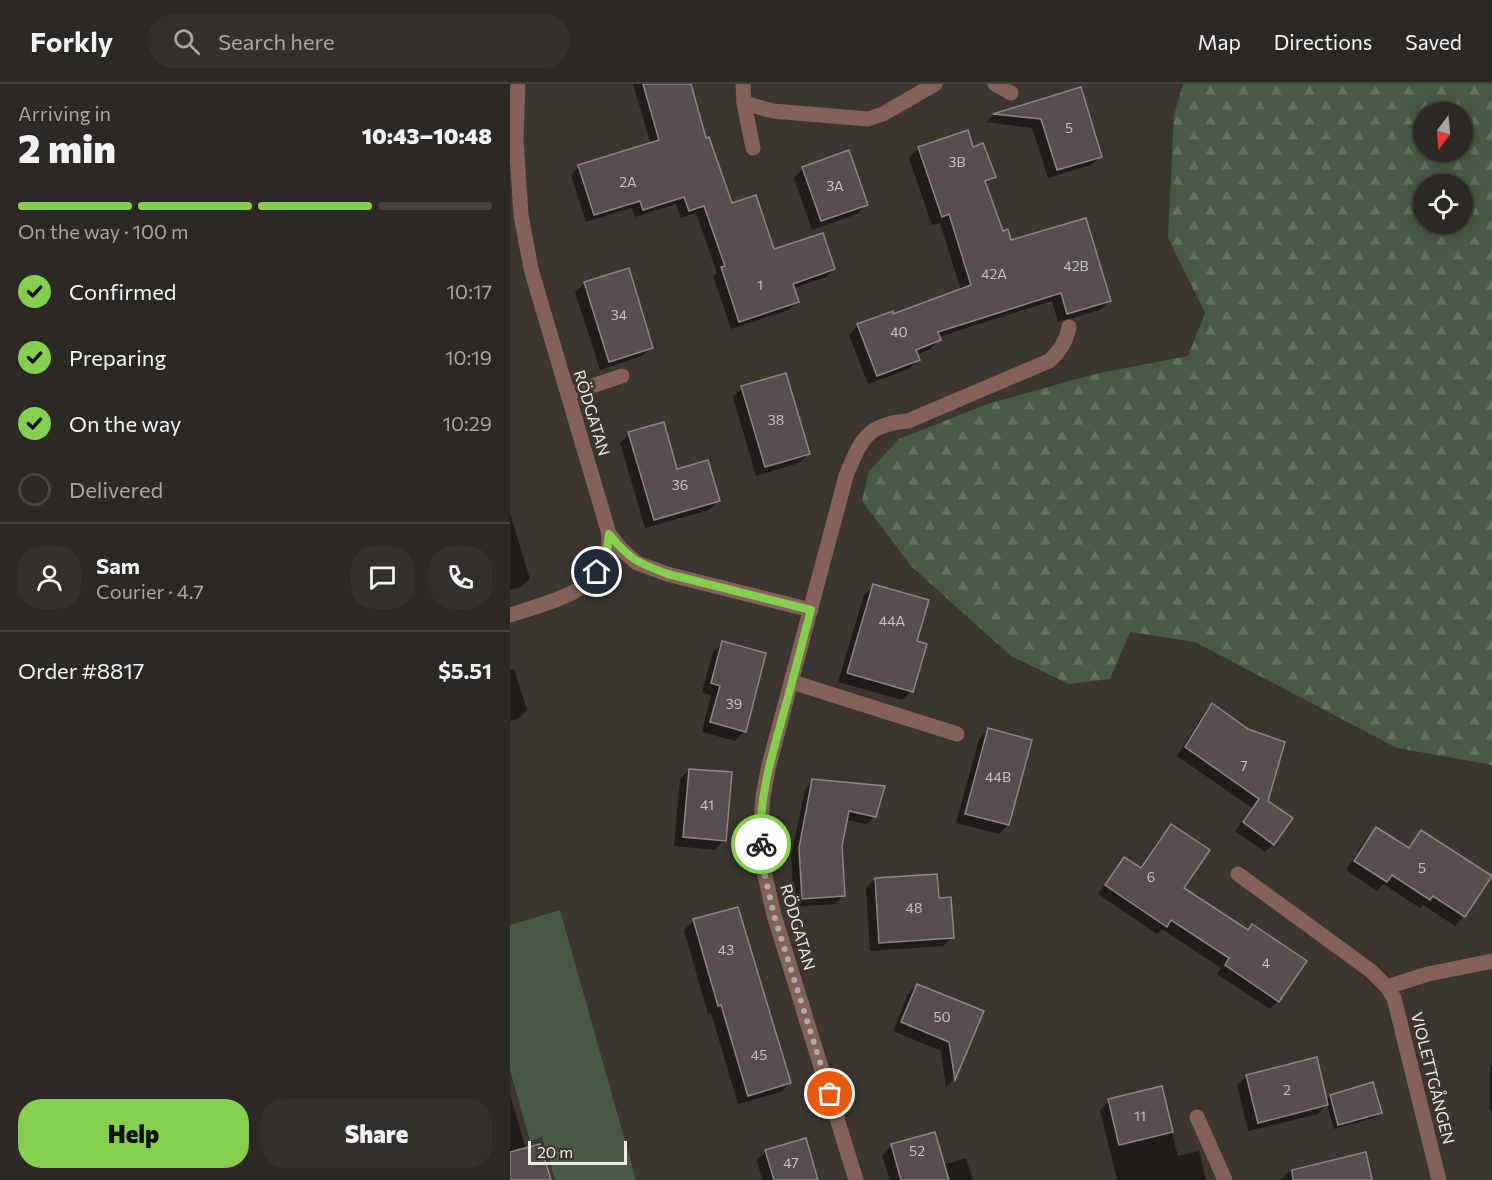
<!DOCTYPE html>
<html lang="en">
<head>
<meta charset="utf-8">
<style>
  body { margin:0; font-family:Commissioner,sans-serif; background:#34302c; color:#f1f3f6; height:100vh; display:flex; flex-direction:column; font-size:22px; white-space:nowrap }
  * { box-sizing:border-box; margin:0 }
  p { font-size:20px; color:#a6a6a6 }
  .icon { flex:none; width:33px; height:33px; fill:none; stroke:currentColor; stroke-width:2; stroke-linecap:round; stroke-linejoin:round }
  .map { position:relative; flex:1; overflow:hidden }
  .side { display:flex; flex-direction:column; background:#2c2824; width:510px }
  .side>* { flex:none }
  .needle { width:39px; rotate:196deg }
  .controls { position:absolute; left:903px; top:18px; display:grid; gap:12px }
  .controls a { display:grid; place-items:center; width:60px; height:60px; border-radius:50%; background:#2c2824; box-shadow:0 3px 15px #0003,0 0 0 2px #484441; font-size:30px }
  .scale { position:absolute; left:18px; bottom:15px; width:99px; box-sizing:border-box; padding-left:6px; border:3px solid #edeae6; border-top:0; font-size:16px; line-height:21px; white-space:nowrap; color:#edeae6; -webkit-text-stroke:4px #3b3630; paint-order:stroke }
  .pin { position:absolute; display:grid; place-items:center; width:51px; height:51px; color:#fff; margin:-26px; border:3px solid #fff; border-radius:50%; box-shadow:0 2px 6px #0007 }
  .courier { position:absolute; display:grid; place-items:center; width:60px; height:60px; margin:-30px; border:4px solid #84cf4d; border-radius:50%; background:#fff; color:#222; box-shadow:0 2px 8px #0007 }
  .overview em { font-style:normal; font-weight:800 }
  .overview div { display:flex; flex-direction:column-reverse }
  .overview { display:flex; align-items:center; justify-content:space-between; height:102px; padding:0 18px }
  h1 { font-size:39px; font-weight:800; line-height:45px }
  .bar { display:grid; grid-template-columns:repeat(4,1fr); gap:9px 6px; align-content:center; height:72px; padding:0 18px }
  .bar i { height:8px; border-radius:4px; background:#484441 }
  .bar .on { background:#84cf4d }
  .bar p { grid-column:span 4 }
  .line { display:flex; align-items:center; gap:15px; padding:0 18px; border-top:2px solid #484441 }
  .line div { flex:1 }
  .round { display:grid; place-items:center; flex:none; width:63px; height:63px; border-radius:24px; background:#34302c }
  ol { padding:0 18px; list-style:none }
  li { display:flex; align-items:center; gap:18px; height:66px }
  li p { margin-inline-start:auto }
  li .icon { padding:6px; border-radius:50%; background:#84cf4d; color:#111; stroke-width:4 }
  li:last-child { color:#a6a6a6 }
  li i { width:33px; height:33px; border:3px solid #484441; border-radius:50% }
  .button { display:flex; gap:12px; margin-top:auto; padding:12px 18px }
  .button a { flex:1; height:69px; border-radius:24px; background:#84cf4d; color:#111; font-size:24px; font-weight:800; line-height:69px; text-align:center }
  .button a+a { background:#34302c; color:#f1f3f6 }
  header { display:flex; align-items:center; gap:36px; box-sizing:border-box; height:84px; padding:0 30px; background:#2c2824; border-bottom:2px solid #484441 }
  header strong { font-size:28px }
  nav { display:flex; gap:33px; margin-inline-start:auto; font-size:21px }
  .search { width:420px; height:54px; background:#34302c; display:flex; align-items:center; gap:15px; box-sizing:border-box; padding:0 21px; border-radius:24px; color:#a6a6a6; font-size:22px }
  main { display:flex; flex:1; min-height:0 }
  .map>svg:first-child { display:block }
  .grass { fill:#485a45 }
  .forest { fill:url(#forest-firs); fill-rule:evenodd }
  .shadow { fill:#0007 }
  .building { fill:#554d50; stroke:#8f8588; stroke-width:1.5 }
  .lines { fill:none; stroke-linecap:round; stroke-linejoin:round }
  .minor { stroke:#846258; stroke-width:15 }
  .done { stroke:#afaba6; stroke-width:6; stroke-dasharray:0 10.8 }
  .route { stroke:#84cf4d; stroke-width:8 }
  .labels { text-anchor:middle; stroke-width:6; stroke-linejoin:round; paint-order:stroke }
  .number-label { font-size:14px; fill:#c7c3c0 }
  .street-label { font-size:16px; fill:#edeae6; stroke:#3b3630 }
</style>
</head>
<body>
<header>
<strong>Forkly</strong>
<div class="search"><svg class="icon" aria-label="search" viewBox="0 0 24 24"><circle cx="10" cy="10" r="6"/><path d="M15 15l6 6"/></svg>Search here</div>
<nav><a>Map</a><a>Directions</a><a>Saved</a></nav>
</header>
<main>
<section class="side">
<div class="overview"><div><h1>2 min</h1><p>Arriving in</p></div><em>10:43–10:48</em></div>
<div class="bar"><i class="on"></i><i class="on"></i><i class="on"></i><i></i><p>On the way · 100 m</p></div>
<ol>
<li><svg class="icon" aria-label="check" viewBox="0 0 24 24"><path d="M5 12l5 5 9-10"/></svg>Confirmed<p>10:17</p></li>
<li><svg class="icon" aria-label="check" viewBox="0 0 24 24"><path d="M5 12l5 5 9-10"/></svg>Preparing<p>10:19</p></li>
<li><svg class="icon" aria-label="check" viewBox="0 0 24 24"><path d="M5 12l5 5 9-10"/></svg>On the way<p>10:29</p></li>
<li><i></i>Delivered</li>
</ol>
<div class="line" style="height:108px"><a class="round"><svg class="icon" aria-label="person" viewBox="0 0 24 24"><circle cx="12" cy="8" r="4"/><path d="M4 21q1-7 8-7t8 7"/></svg></a><div><b>Sam</b><p>Courier · 4.7</p></div><a class="round"><svg class="icon" aria-label="chat" viewBox="0 0 24 24"><path d="M4 5h16v11H9l-5 4z"/></svg></a><a class="round"><svg class="icon" aria-label="phone" viewBox="0 0 24 24"><path d="M5 4h4l2 5-3 2q2 4 5 5l2-3 5 2v4C11 20 4 13 5 4z"/></svg></a></div>
<div class="line" style="height:78px"><div>Order #8817</div><b>$5.51</b></div>
<div class="button"><a>Help</a><a>Share</a></div>
</section>
<div class="map">
<svg width="982" height="1096" viewBox="0 0 982 1096">
  <defs>
    <pattern id="forest-firs" width="22" height="20" patternUnits="userSpaceOnUse" patternTransform="scale(1.5)"><rect width="22" height="20" fill="#485a45"/><path d="M5 1l3.5 6h-7zM16 11l3.5 6h-7z" fill="#637260"/></pattern>
  </defs>
  <rect width="100%" height="100%" fill="#3b3630"/>
  <path class="grass" d="M 50,826 L 126,1096 L 45,1096 L 32,1053 L 20,1057 L 0,986 L 0,841 Z"/>
  <path class="forest" d="M 673,0 L 982,0 L 982,681 L 887,664 L 685,558 L 620,548 L 600,595 L 559,600 L 501,572 L 401,482 L 352,417 L 359,387 L 389,355 L 477,320 L 585,290 L 678,272 L 695,229 L 658,154 L 664,31 ZM 914,28 L 952,28 L 952,68 L 914,68 ZM 914,100 L 952,100 L 952,140 L 914,140 Z"/>
  <g class="shadow">
    <path d="M 123,0 L 179,0 L 195,56 L 221,121 L 263,167 L 324,185 L 316,193 L 283,204 L 287,218 L 279,226 L 221,245 L 203,192 L 207,189 L 186,129 L 171,134 L 166,120 L 125,133 L 122,124 L 76,138 L 61,91 L 69,83 L 141,61 Z"/>
    <path d="M 570,5 L 590,72 L 581,81 L 538,94 L 522,44 L 476,38 L 483,31 Z"/>
    <path d="M 457,48 L 462,65 L 484,93 L 475,101 L 492,149 L 500,158 L 599,217 L 590,226 L 548,238 L 542,217 L 428,253 L 429,256 L 420,265 L 406,271 L 408,276 L 399,285 L 358,300 L 339,251 L 348,241 L 382,232 L 451,206 L 430,139 L 422,141 L 399,74 L 408,65 Z"/>
    <path d="M 293,84 L 356,120 L 347,130 L 302,146 L 284,94 Z"/>
    <path d="M 75,199 L 142,263 L 132,272 L 90,286 L 65,208 Z"/>
    <path d="M 232,304 L 299,370 L 289,379 L 246,392 L 223,313 Z"/>
    <path d="M 119,350 L 166,386 L 208,417 L 199,426 L 135,444 L 110,359 Z"/>
    <path d="M 0,429 L 20,495 L 11,503 L 0,506 Z"/>
    <path d="M 364,502 L 405,558 L 402,607 L 392,616 L 328,598 L 354,511 Z"/>
    <path d="M 212,559 L 234,647 L 225,657 L 192,648 L 201,611 L 192,608 L 203,568 Z"/>
    <path d="M 4,585 L 17,626 L 8,635 L 0,637 L 0,586 Z"/>
    <path d="M 702,621 L 756,717 L 763,760 L 755,768 L 725,747 L 742,724 L 667,672 L 694,629 Z"/>
    <path d="M 478,646 L 498,741 L 489,750 L 446,739 L 469,655 Z"/>
    <path d="M 179,686 L 214,756 L 205,766 L 164,762 L 170,695 Z"/>
    <path d="M 303,697 L 365,732 L 357,740 L 336,736 L 330,762 L 334,811 L 325,820 L 284,823 L 281,773 L 295,705 Z"/>
    <path d="M 661,742 L 672,804 L 768,917 L 760,925 L 707,890 L 711,884 L 652,845 L 647,850 L 588,810 L 606,784 L 614,775 L 629,785 L 653,750 Z"/>
    <path d="M 866,745 L 897,765 L 911,748 L 954,832 L 945,842 L 913,821 L 910,824 L 873,800 L 867,807 L 836,786 L 857,754 Z"/>
    <path d="M 365,795 L 428,815 L 442,853 L 433,862 L 360,867 L 356,804 Z"/>
    <path d="M 227,824 L 280,999 L 271,1008 L 228,1020 L 201,929 L 198,930 L 174,846 L 183,837 Z"/>
    <path d="M 407,901 L 472,928 L 443,996 L 436,1003 L 431,967 L 383,947 L 398,910 Z"/>
    <path d="M 982,981 L 982,1027 L 980,1027 L 980,983 Z"/>
    <path d="M 737,992 L 816,1017 L 820,1012 L 870,1029 L 866,1033 L 824,1045 L 817,1020 L 808,1030 L 738,1047 L 727,1001 Z"/>
    <path d="M 650,1004 L 668,1072 L 689,1067 L 696,1096 L 607,1096 L 590,1026 L 599,1017 Z"/>
    <path d="M 0,1011 L 16,1065 L 39,1096 L 0,1096 Z"/>
    <path d="M 382,1062 L 433,1081 L 456,1074 L 463,1096 L 380,1096 L 372,1071 Z"/>
    <path d="M 256,1067 L 306,1096 L 252,1096 L 247,1076 Z"/>
    <path d="M 855,1070 L 861,1096 L 770,1096 L 777,1089 Z"/>
  </g>
  <g class="building">
    <path d="M 133,0 L 181,0 L 196,54 L 199,53 L 222,119 L 246,111 L 264,165 L 313,149 L 325,185 L 283,200 L 289,218 L 229,238 L 211,183 L 215,182 L 194,122 L 179,127 L 174,113 L 133,126 L 130,117 L 84,131 L 68,81 L 149,56 Z"/>
    <path d="M 571,3 L 592,73 L 547,86 L 531,35 L 483,30 Z"/>
    <path d="M 458,46 L 463,63 L 473,59 L 486,93 L 475,97 L 493,147 L 498,145 L 501,156 L 576,134 L 601,217 L 557,230 L 551,209 L 428,248 L 431,256 L 406,266 L 410,276 L 367,292 L 347,240 L 383,227 L 383,230 L 461,201 L 439,130 L 432,133 L 408,63 Z"/>
    <path d="M 339,66 L 358,121 L 311,137 L 292,83 Z"/>
    <path d="M 119,184 L 143,264 L 99,278 L 74,198 Z"/>
    <path d="M 276,289 L 300,370 L 255,383 L 231,302 Z"/>
    <path d="M 154,338 L 167,385 L 198,376 L 210,417 L 144,436 L 118,348 Z"/>
    <path d="M 363,500 L 419,516 L 407,557 L 417,560 L 403,608 L 337,589 Z"/>
    <path d="M 212,557 L 256,569 L 236,648 L 200,638 L 210,602 L 201,599 Z"/>
    <path d="M 702,619 L 738,645 L 775,658 L 758,717 L 783,734 L 764,761 L 733,738 L 749,715 L 675,663 Z"/>
    <path d="M 478,644 L 522,656 L 499,741 L 455,730 Z"/>
    <path d="M 179,685 L 222,688 L 216,757 L 173,753 Z"/>
    <path d="M 302,695 L 375,702 L 366,733 L 339,727 L 332,762 L 335,812 L 292,815 L 289,764 Z"/>
    <path d="M 661,740 L 700,766 L 674,804 L 738,846 L 742,840 L 797,877 L 769,918 L 715,881 L 719,874 L 661,836 L 657,843 L 595,801 L 614,773 L 631,784 Z"/>
    <path d="M 866,743 L 899,764 L 911,746 L 982,792 L 955,833 L 923,812 L 920,816 L 882,791 L 877,798 L 844,777 Z"/>
    <path d="M 427,790 L 429,814 L 441,813 L 444,854 L 369,859 L 365,794 Z"/>
    <path d="M 228,823 L 281,999 L 238,1012 L 211,921 L 208,922 L 183,835 Z"/>
    <path d="M 407,900 L 474,927 L 445,996 L 439,958 L 391,938 Z"/>
    <path d="M 807,973 L 818,1021 L 748,1039 L 736,991 Z"/>
    <path d="M 863,998 L 872,1029 L 828,1041 L 820,1011 Z"/>
    <path d="M 652,1002 L 663,1048 L 609,1061 L 598,1015 Z"/>
    <path d="M 425,1048 L 439,1096 L 391,1096 L 381,1060 Z"/>
    <path d="M 296,1054 L 308,1096 L 264,1096 L 255,1066 Z"/>
    <path d="M 30,1060 L 41,1096 L 0,1096 L 0,1068 Z"/>
    <path d="M 856,1068 L 862,1096 L 783,1096 L 782,1086 Z"/>
  </g>
  <g class="lines">
    <g class="minor">
      <path d="M 8,0 L 6,54 L 11,131 L 21,185 L 99,450 L 112,466 L 127,479 L 157,490 L 301,526"/>
      <path d="M 233,0 L 234,19 L 243,64"/>
      <path d="M 485,0 L 501,9"/>
      <path d="M 234,19 L 263,27 L 358,35 L 373,30 L 425,0"/>
      <path d="M 58,310 L 112,292"/>
      <path d="M 0,531 C 31,521 80,510 96,478 C 100,470 99,459 99,450"/>
      <path d="M 282,598 L 447,650"/>
      <path d="M 728,790 L 861,887 L 877,903 L 884,914 L 929,1096"/>
      <path d="M 877,903 L 918,890 L 982,877"/>
      <path d="M 687,1033 L 715,1096"/>
      <path d="M 346,1096 L 264,831 L 253,783 L 250,747 L 253,712 L 259,681 L 336,392 C 351,356 356,340 398,337 L 539,277 C 550,267 556,258 559,243"/>
    </g>
  </g>
  <g class="lines">
    <path class="done" d="M 251,760 L 253,783 L 264,831 L 320,1010"/>
    <path class="route" d="M 87,488 L 96,478 L 99,450 C 119,475 128,479 158,490 L 301,526 C 292,559 284,592 275,624 C 263,668 248,714 251,760"/>
  </g>
  <g class="labels">
    <g class="number-label">
      <text x="559" y="49">5</text>
      <text x="447" y="83">3B</text>
      <text x="118" y="103">2A</text>
      <text x="325" y="107">3A</text>
      <text x="566" y="187">42B</text>
      <text x="484" y="195">42A</text>
      <text x="250" y="206">1</text>
      <text x="109" y="236">34</text>
      <text x="389" y="253">40</text>
      <text x="266" y="341">38</text>
      <text x="170" y="406">36</text>
      <text x="382" y="542">44A</text>
      <text x="224" y="625">39</text>
      <text x="734" y="687">7</text>
      <text x="488" y="698">44B</text>
      <text x="197" y="726">41</text>
      <text x="912" y="789">5</text>
      <text x="641" y="798">6</text>
      <text x="404" y="829">48</text>
      <text x="216" y="871">43</text>
      <text x="756" y="884">4</text>
      <text x="432" y="938">50</text>
      <text x="249" y="976">45</text>
      <text x="777" y="1011">2</text>
      <text x="630" y="1037">11</text>
      <text x="407" y="1072">52</text>
      <text x="281" y="1084">47</text>
    </g>
    <g class="street-label">
      <text transform="translate(82 329) rotate(73)" y="6">RÖDGATAN</text>
      <text transform="translate(288 843) rotate(74)" y="6">RÖDGATAN</text>
      <text transform="translate(923 994) rotate(76)" y="6">VIOLETTGÅNGEN</text>
    </g>
  </g>
</svg>
<div class="controls">
<a><svg class="needle" viewBox="-14 -14 28 28"><path d="M0-13l5 13h-10z" fill="#e53935"/><path d="M0 13l5-13h-10z" fill="#a6a6a6"/></svg></a>
<a><svg class="icon" aria-label="locate" viewBox="0 0 24 24"><circle cx="12" cy="12" r="6"/><path d="M12 2v4M12 18v4M2 12h4M18 12h4"/></svg></a>
</div>
<div class="scale">20 m</div>
<div class="pin" style="left:320px;top:1010px;background:#ea580c"><svg class="icon" aria-label="bag" viewBox="0 0 24 24"><path d="M5 8h14l-1 12H6zM9 8a3 3 0 0 1 6 0"/></svg></div>
<div class="pin" style="left:87px;top:488px;background:#1f2937"><svg class="icon" aria-label="home" viewBox="0 0 24 24"><path d="M3 11l9-7 9 7M6 9v11h12V9"/></svg></div>
<div class="courier" style="left:251px;top:760px"><svg class="icon" aria-label="bike" viewBox="0 0 24 24"><circle cx="6" cy="16" r="4"/><circle cx="18" cy="16" r="4"/><path d="M6 16l4-8h5l3 8M10 8l3 8H6M13 5h3"/></svg></div>
</div>
</main>
</body>
</html>
